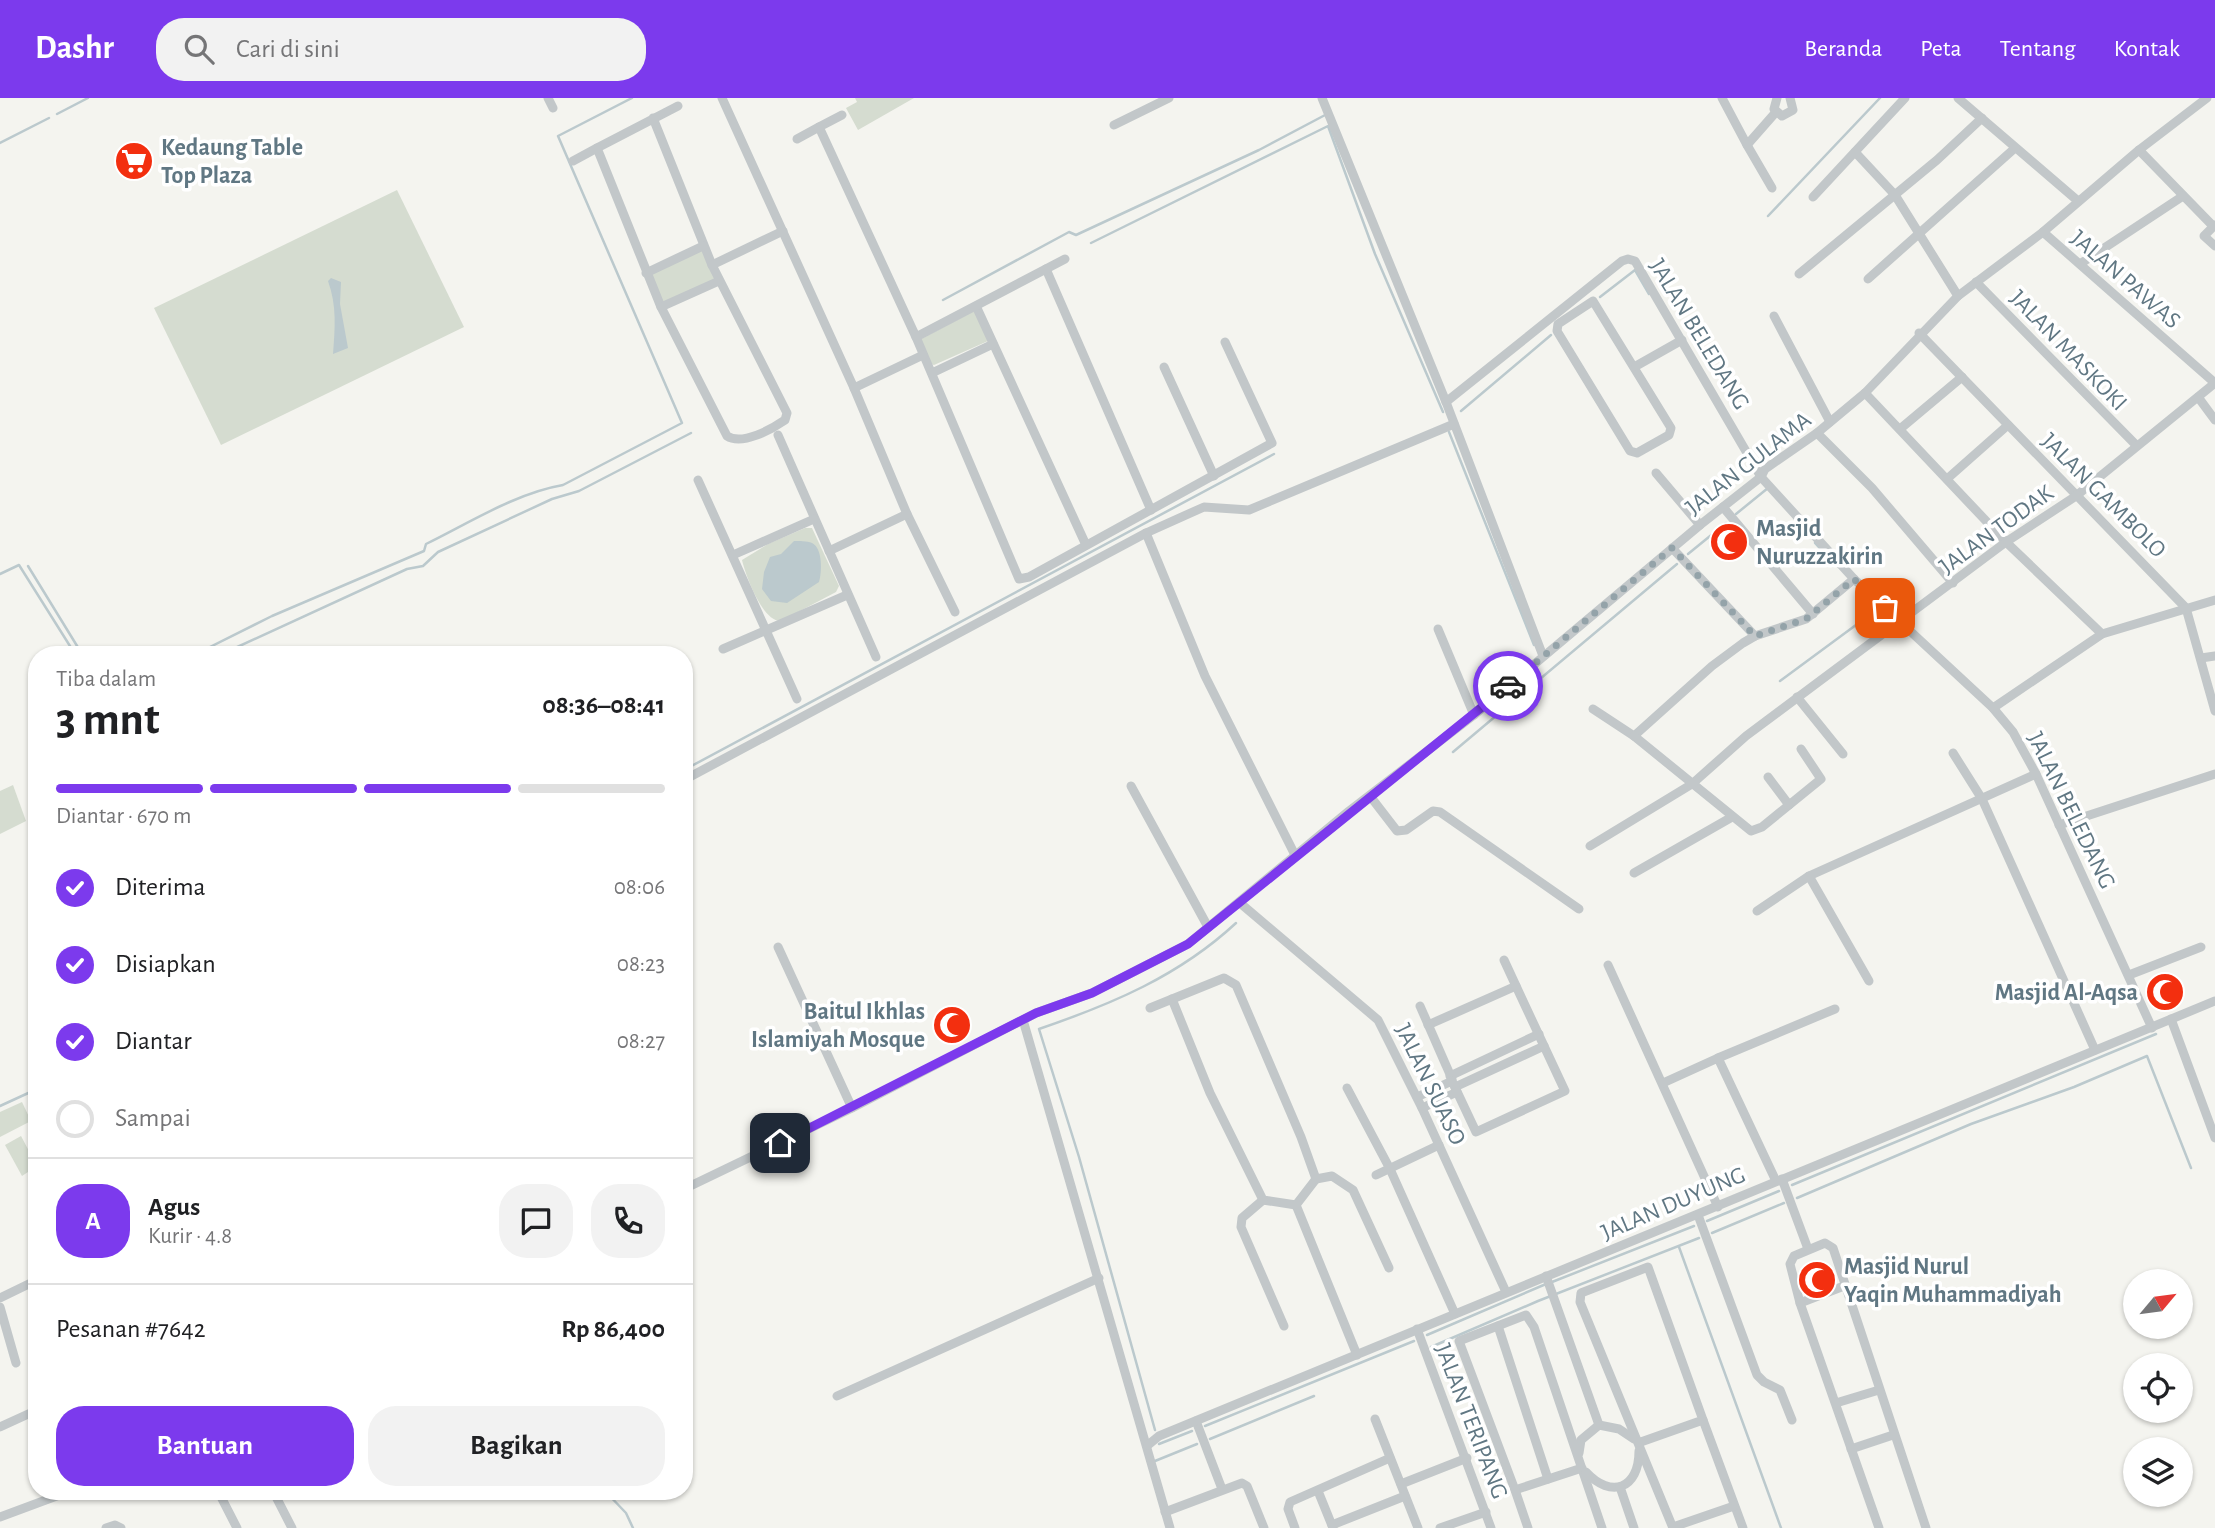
<!DOCTYPE html>
<html lang="id">
<head>
<meta charset="utf-8">
<style>
  body { margin:0; font-family:"Alegreya Sans",sans-serif; background:#f2f2f2; color:#202124; height:100vh; display:flex; flex-direction:column; font-size:26px; white-space:nowrap }
  * { box-sizing:border-box; margin:0 }
  p { font-size:23px; color:#757577 }
  .icon { flex:none; width:38px; height:38px; fill:none; stroke:currentColor; stroke-width:2; stroke-linecap:round; stroke-linejoin:round }
  .map { position:relative; flex:1; overflow:hidden }
  .drawer { position:absolute; left:28px; top:548px; width:665px; height:854px; display:flex; flex-direction:column; background:#fff; border-radius:28px; box-shadow:0 2px 5px #0004 }
  .drawer>* { flex:none }
  .needle { width:46px; rotate:61deg }
  .tools { position:absolute; left:2123px; top:1171px; display:grid; gap:14px }
  .tools a { display:grid; place-items:center; width:70px; height:70px; border-radius:50%; background:#fff; box-shadow:0 2px 5px #0004; font-size:35px }
  .pin { position:absolute; display:grid; place-items:center; width:60px; height:60px; color:#fff; margin:-30px; border-radius:14px; box-shadow:0 4px 10px #0006 }
  .courier { position:absolute; display:grid; place-items:center; width:70px; height:70px; margin:-35px; border:5px solid #7c3aed; border-radius:50%; background:#fff; color:#222; box-shadow:0 2px 9px #0007 }
  .overview em { font-style:normal; font-weight:600 }
  .overview div { display:flex; flex-direction:column-reverse }
  .overview { display:flex; align-items:center; justify-content:space-between; height:119px; padding:0 28px }
  h1 { font-size:46px; font-weight:600; line-height:52px }
  .bar { display:grid; grid-template-columns:repeat(4,1fr); gap:10px 7px; align-content:center; height:84px; padding:0 28px }
  .bar i { height:9px; border-radius:5px; background:#e0e0e0 }
  .bar .active { background:#7c3aed }
  .bar p { grid-column:span 4 }
  .line { display:flex; align-items:center; gap:18px; padding:0 28px; border-top:2px solid #e0e0e0 }
  .line div { flex:1 }
  .round { display:grid; place-items:center; flex:none; width:74px; height:74px; border-radius:28px; background:#f2f2f2 }
  ol { padding:0 28px; list-style:none }
  li { display:flex; align-items:center; gap:21px; height:77px }
  li p { margin-inline-start:auto }
  li .icon { padding:7px; border-radius:50%; background:#7c3aed; color:#fff; stroke-width:4 }
  li:last-child { color:#757577 }
  li i { width:38px; height:38px; border:4px solid #e0e0e0; border-radius:50% }
  .primary-button { display:flex; gap:14px; margin-top:auto; padding:14px 28px }
  .primary-button a { flex:1; height:80px; border-radius:28px; background:#7c3aed; color:#fff; font-size:28px; font-weight:600; line-height:80px; text-align:center }
  .primary-button a+a { background:#f2f2f2; color:#202124 }
  header { display:flex; align-items:center; gap:42px; box-sizing:border-box; height:98px; padding:0 35px; background:#7c3aed; color:#fff }
  header strong { font-size:33px }
  nav { display:flex; gap:38px; margin-inline-start:auto; font-size:24px }
  .search { width:490px; height:63px; background:#f2f2f2; display:flex; align-items:center; gap:18px; box-sizing:border-box; padding:0 24px; border-radius:28px; color:#757577; font-size:26px }
  .map>svg:first-child { display:block }
  .green { fill:#d5dcd0 }
  .water { fill:#bbc9cd }
  .lines { fill:none; stroke-linecap:round; stroke-linejoin:round }
  .stream { stroke:#bbc9cd; stroke-width:2.5 }
  .street { stroke:#c2c7c9; stroke-width:9 }
  .done { stroke:#94a3a9; stroke-width:7; stroke-dasharray:0 12.6 }
  .route { stroke:#7c3aed; stroke-width:9 }
  .labels { text-anchor:middle; stroke-width:7; stroke-linejoin:round; paint-order:stroke }
  .poi-label { font-size:24px; font-weight:bold; fill:#607783; stroke:#fff; text-anchor:start }
  .street-label { font-size:24px; fill:#607783; stroke:#fff }
</style>
</head>
<body>
<header>
<strong>Dashr</strong>
<div class="search"><svg class="icon" aria-label="search" viewBox="0 0 24 24"><circle cx="10" cy="10" r="6"/><path d="M15 15l6 6"/></svg>Cari di sini</div>
<nav><a>Beranda</a><a>Peta</a><a>Tentang</a><a>Kontak</a></nav>
</header>
<div class="map">
<svg width="2215" height="1430" viewBox="0 0 2215 1430">
  <rect width="100%" height="100%" fill="#f4f4ef"/>
  <g class="green">
    <path d="M 855,0 L 914,0 L 858,32 L 846,10 L 857,4 Z"/>
    <path d="M 397,92 L 464,229 L 221,347 L 154,210 Z"/>
    <path d="M 703,151 L 716,182 L 663,207 L 648,175 Z"/>
    <path d="M 976,212 L 988,243 L 934,267 L 931,266 L 921,241 Z"/>
    <path d="M 805,430 L 812,430 L 839,488 L 836,494 L 781,523 C 763,524 746,479 742,462 L 768,446 Z"/>
    <path d="M 13,687 L 26,723 L 0,736 L 0,693 Z"/>
    <path d="M 22,1004 L 31,1023 L 0,1039 L 0,1014 Z"/>
    <path d="M 21,1038 L 37,1068 L 22,1078 L 5,1047 Z"/>
  </g>
  <g class="water">
    <path d="M 331,180 L 341,184 L 340,206 L 348,250 L 333,256 C 335,230 337,208 328,183 Z"/>
    <path d="M 794,443 C 799,443 807,443 812,445 C 823,450 822,475 819,484 L 787,505 L 771,503 L 762,491 L 764,474 L 770,459 L 781,456 Z"/>
  </g>
  <g class="lines">
    <g class="stream">
      <path d="M 57,16 L 88,0"/>
      <path d="M 0,45 L 49,20"/>
      <path d="M 1768,118 L 1880,0"/>
      <path d="M 1091,145 L 1328,28 L 1375,156 L 1443,314"/>
      <path d="M 1600,199 L 1635,172 L 1649,196"/>
      <path d="M 943,202 L 1069,134 L 1076,137 L 1259,52 L 1327,16"/>
      <path d="M 1461,313 L 1551,237"/>
      <path d="M 1449,334 L 1534,547"/>
      <path d="M 1736,416 L 1768,390"/>
      <path d="M 1815,445 L 1827,458"/>
      <path d="M 1688,456 L 1726,425"/>
      <path d="M 28,468 L 82,556"/>
      <path d="M 0,476 L 19,467 L 75,556"/>
      <path d="M 196,556 L 272,518 L 424,453 L 426,446 C 469,425 516,395 563,387 L 682,325 L 558,38 L 632,0"/>
      <path d="M 222,556 L 407,471 L 423,468 L 438,454 L 552,401 L 579,393 L 691,335"/>
      <path d="M 1780,583 L 1879,510"/>
      <path d="M 1453,654 L 1677,466"/>
      <path d="M 684,672 L 1274,356"/>
      <path d="M 0,1008 L 37,991"/>
      <path d="M 1792,1087 L 2156,936"/>
      <path d="M 1797,1100 L 1971,1026 L 2074,989 L 2147,958 L 2191,1070"/>
      <path d="M 1707,1123 L 1779,1093"/>
      <path d="M 1712,1135 L 1784,1105"/>
      <path d="M 1679,1149 L 1781,1430"/>
      <path d="M 1552,1184 L 1694,1128"/>
      <path d="M 1427,1237 L 1546,1186"/>
      <path d="M 1431,1249 L 1538,1203 L 1699,1140"/>
      <path d="M 1205,1328 L 1414,1243"/>
      <path d="M 1155,1332 L 1079,1059 L 1039,931 C 1112,906 1179,878 1236,825"/>
      <path d="M 1210,1341 L 1314,1298"/>
      <path d="M 1159,1346 L 1192,1333"/>
      <path d="M 1155,1363 L 1197,1346"/>
      <path d="M 605,1393 L 626,1415 L 633,1430"/>
    </g>
    <g class="street">
      <path d="M 548,0 L 553,10"/>
      <path d="M 722,0 L 854,290 L 907,416 L 955,514"/>
      <path d="M 1322,0 L 1446,304 L 1543,558"/>
      <path d="M 1722,0 L 1747,47 L 1776,14"/>
      <path d="M 1777,0 L 1774,11 L 1782,18 L 1793,12 L 1790,0"/>
      <path d="M 1958,0 L 2078,103"/>
      <path d="M 842,17 L 819,29 L 916,239 L 1019,481 L 1029,479 L 1272,345 L 1225,244"/>
      <path d="M 653,20 L 712,167 L 787,315 L 785,322 C 772,331 742,348 727,338 L 661,209 L 597,50 L 678,8"/>
      <path d="M 1114,27 L 1169,0"/>
      <path d="M 797,41 L 819,29"/>
      <path d="M 1747,47 L 1772,90"/>
      <path d="M 2139,52 L 2213,128"/>
      <path d="M 1855,54 L 1895,97 L 1958,198"/>
      <path d="M 573,63 L 597,50"/>
      <path d="M 1813,99 L 1905,0"/>
      <path d="M 2215,127 L 2204,138 L 2215,148"/>
      <path d="M 2043,134 L 2215,285"/>
      <path d="M 2080,166 L 2183,98"/>
      <path d="M 712,167 L 783,133"/>
      <path d="M 1046,171 L 1151,412"/>
      <path d="M 646,175 L 703,148"/>
      <path d="M 1799,176 L 1937,62 L 1982,20"/>
      <path d="M 1868,181 L 2015,50"/>
      <path d="M 1976,184 L 2136,347"/>
      <path d="M 1593,203 L 1671,330 L 1669,337 L 1637,355 L 1630,353 L 1557,233 L 1558,226 Z"/>
      <path d="M 976,208 L 1086,447"/>
      <path d="M 661,209 L 719,183"/>
      <path d="M 1774,218 L 1830,324"/>
      <path d="M 1919,235 L 2186,510 L 2215,613"/>
      <path d="M 916,239 L 1065,161"/>
      <path d="M 1636,268 L 1682,242"/>
      <path d="M 1164,269 L 1214,378"/>
      <path d="M 932,275 L 993,246"/>
      <path d="M 854,290 L 923,257"/>
      <path d="M 1865,295 L 2006,444 L 2102,536"/>
      <path d="M 2198,299 L 2215,322"/>
      <path d="M 1446,304 L 1622,163 L 1628,161 L 1635,163 L 1761,379 L 1854,481 L 1993,610 L 2013,634 L 2036,676 L 2152,930"/>
      <path d="M 1900,331 L 1962,279"/>
      <path d="M 1817,335 L 1872,390 L 1953,485"/>
      <path d="M 778,337 L 876,559"/>
      <path d="M 1656,375 L 1700,427"/>
      <path d="M 1947,381 L 2008,327"/>
      <path d="M 698,382 L 797,601"/>
      <path d="M 1723,409 L 1813,516"/>
      <path d="M 1146,435 L 1205,578 L 1295,757"/>
      <path d="M 1672,450 L 1755,538"/>
      <path d="M 829,453 L 907,416"/>
      <path d="M 733,457 L 814,421"/>
      <path d="M 1438,531 L 1474,617"/>
      <path d="M 723,551 L 847,497"/>
      <path d="M 2201,560 L 2215,558"/>
      <path d="M 1797,599 L 1843,656"/>
      <path d="M 1993,610 L 2102,536 L 2215,502"/>
      <path d="M 1593,611 L 1634,638 L 1712,568 L 1743,545 L 1755,538 L 1806,521 L 1854,481"/>
      <path d="M 1634,638 L 1751,733 L 1762,729 L 1821,681 L 1801,651"/>
      <path d="M 1953,655 L 1982,701 L 2095,952"/>
      <path d="M 1768,679 L 1789,707"/>
      <path d="M 684,682 L 1146,435 L 1204,409 L 1249,412 L 1454,326"/>
      <path d="M 1131,688 L 1208,829"/>
      <path d="M 1370,698 L 1397,733 L 1406,732 L 1433,713 L 1440,714 L 1579,811"/>
      <path d="M 2059,727 L 2215,676"/>
      <path d="M 1590,748 L 1692,686 L 1746,638 L 2006,444 L 2076,398 L 2215,285"/>
      <path d="M 1634,775 L 1732,719"/>
      <path d="M 1809,778 L 1869,883"/>
      <path d="M 1240,805 L 1378,922 L 1422,1010 L 1506,1194"/>
      <path d="M 1757,813 L 1809,778 L 2036,676"/>
      <path d="M 778,849 L 852,1010"/>
      <path d="M 1608,867 L 1718,1109"/>
      <path d="M 2129,877 L 2201,849"/>
      <path d="M 1172,901 L 1210,995 L 1263,1102 L 1296,1107"/>
      <path d="M 1420,908 L 1452,981"/>
      <path d="M 1150,910 L 1224,880 L 1236,887 L 1301,1039 L 1316,1081 L 1296,1107 L 1357,1257"/>
      <path d="M 2171,921 L 2215,1040"/>
      <path d="M 1023,922 L 1170,1430"/>
      <path d="M 1428,927 L 1516,888 L 1504,862"/>
      <path d="M 1718,960 L 1835,911"/>
      <path d="M 1450,978 L 1539,936"/>
      <path d="M 1663,985 L 1718,960 L 1776,1083"/>
      <path d="M 1455,989 L 1544,948"/>
      <path d="M 1347,990 L 1390,1071 L 1455,1216"/>
      <path d="M 1417,999 L 1452,983 L 1476,1034 L 1565,993 L 1516,888"/>
      <path d="M 1422,1010 L 1457,994"/>
      <path d="M 1376,1077 L 1439,1047"/>
      <path d="M 1316,1081 L 1332,1078 L 1353,1092 L 1389,1170"/>
      <path d="M 1782,1081 L 1808,1151"/>
      <path d="M 684,1091 L 852,1010 L 1036,915 L 1092,895 L 1188,846 L 1349,713 L 1474,617 L 1700,427 L 1761,379 L 1765,371 L 1817,335 L 1865,295 L 1958,198 L 2043,134 L 2139,52 L 2207,0"/>
      <path d="M 1263,1102 L 1242,1120 L 1241,1129 L 1284,1228"/>
      <path d="M 1698,1117 L 1757,1277 L 1764,1284 L 1780,1292 L 1792,1322"/>
      <path d="M 1546,1178 L 1599,1327 L 1619,1331 L 1634,1341"/>
      <path d="M 0,1200 L 37,1182"/>
      <path d="M 1800,1205 L 1844,1188"/>
      <path d="M 0,1209 L 16,1265"/>
      <path d="M 1498,1228 L 1548,1381"/>
      <path d="M 1417,1231 L 1491,1430"/>
      <path d="M 837,1298 L 1099,1180"/>
      <path d="M 1836,1305 L 1879,1292"/>
      <path d="M 1375,1321 L 1418,1430"/>
      <path d="M 1703,1322 L 1743,1430"/>
      <path d="M 1196,1323 L 1222,1391"/>
      <path d="M 0,1329 L 37,1312"/>
      <path d="M 1638,1345 L 1703,1322 L 1648,1169 L 1581,1195 L 1580,1204 L 1673,1430"/>
      <path d="M 1148,1347 L 1159,1338 L 2215,903"/>
      <path d="M 1851,1351 L 1893,1337"/>
      <path d="M 1579,1355 L 1581,1342 L 1599,1327"/>
      <path d="M 1582,1370 L 1515,1392 L 1459,1243 L 1526,1217 L 1534,1229 L 1602,1430"/>
      <path d="M 1586,1374 C 1611,1401 1639,1391 1639,1353"/>
      <path d="M 1401,1386 L 1467,1360"/>
      <path d="M 1620,1389 L 1634,1430"/>
      <path d="M 1515,1392 L 1528,1430"/>
      <path d="M 218,1393 L 237,1430"/>
      <path d="M 273,1393 L 292,1430"/>
      <path d="M 344,1393 L 346,1397"/>
      <path d="M 1318,1393 L 1333,1430"/>
      <path d="M 1165,1414 L 1242,1385 L 1247,1388 L 1264,1430"/>
      <path d="M 0,1419 L 70,1393"/>
      <path d="M 1332,1427 L 1405,1398"/>
      <path d="M 1673,1429 L 1734,1408"/>
      <path d="M 106,1430 L 115,1427 L 121,1430"/>
      <path d="M 1295,1430 L 1288,1411 L 1290,1404 L 1390,1360"/>
      <path d="M 1440,1430 L 1486,1414"/>
      <path d="M 1879,1430 L 1800,1205 L 1790,1166 L 1794,1158 L 1825,1145 L 1833,1150 L 1926,1430"/>
    </g>
  </g>
  <g class="lines">
    <path class="done" d="M 1508,588 L 1672,450 L 1755,538 L 1806,521 L 1854,481 L 1885,510"/>
    <path class="route" d="M 780,1045 L 1036,915 L 1092,895 L 1188,846 L 1508,588"/>
  </g>
  <defs>
    <symbol id="supermarket-disc" viewBox="-11 -11 22 22"><circle r="9.5" fill="#f32f0f" stroke="#fff"/><path d="M-6-5.5h2.5l.6 2H6L4.5 2H-2.5L-4.4-4H-6ZM-1.5 3.2a1.3 1.3 0 1 0 .1 0ZM3 3.2a1.3 1.3 0 1 0 .1 0Z" fill="#fff"/></symbol>
    <symbol id="mosque-disc" viewBox="-11 -11 22 22"><circle r="9.5" fill="#f32f0f" stroke="#fff"/><path d="M3.5-4.9A6 6 0 1 0 3.5 4.9A5 5 0 1 1 3.5-4.9Z" fill="#fff"/></symbol>
  </defs>
  <g fill-rule="evenodd">
    <use href="#supermarket-disc" x="112" y="41" width="44" height="44"/>
    <use href="#mosque-disc" x="1707" y="422" width="44" height="44"/>
    <use href="#mosque-disc" x="2143" y="872" width="44" height="44"/>
    <use href="#mosque-disc" x="930" y="905" width="44" height="44"/>
    <use href="#mosque-disc" x="1795" y="1160" width="44" height="44"/>
  </g>
  <g class="labels">
    <g class="poi-label">
      <text x="161" y="57">Kedaung Table<tspan x="161" dy="28">Top Plaza</tspan></text>
      <text x="1756" y="438">Masjid<tspan x="1756" dy="28">Nuruzzakirin</tspan></text>
      <text x="2138" y="902" text-anchor="end">Masjid Al-Aqsa</text>
      <text x="925" y="921" text-anchor="end">Baitul Ikhlas<tspan x="925" dy="28">Islamiyah Mosque</tspan></text>
      <text x="1844" y="1176">Masjid Nurul<tspan x="1844" dy="28">Yaqin Muhammadiyah</tspan></text>
    </g>
    <g class="street-label">
      <text transform="translate(2126 181) rotate(41)" y="8">JALAN PAWAS</text>
      <text transform="translate(1700 236) rotate(59)" y="8">JALAN BELEDANG</text>
      <text transform="translate(2069 252) rotate(46)" y="8">JALAN MASKOKI</text>
      <text transform="translate(1748 365) rotate(-38)" y="8">JALAN GULAMA</text>
      <text transform="translate(2104 397) rotate(45)" y="8">JALAN GAMBOLO</text>
      <text transform="translate(1996 431) rotate(-36)" y="8">JALAN TODAK</text>
      <text transform="translate(2072 712) rotate(64)" y="8">JALAN BELEDANG</text>
      <text transform="translate(1431 986) rotate(64)" y="8">JALAN SUASO</text>
      <text transform="translate(1673 1105) rotate(-23)" y="8">JALAN DUYUNG</text>
      <text transform="translate(1472 1323) rotate(69)" y="8">JALAN TERIPANG</text>
    </g>
  </g>
</svg>
<div class="tools">
<a><svg class="needle" viewBox="-14 -14 28 28"><path d="M0-13l5 13h-10z" fill="#e53935"/><path d="M0 13l5-13h-10z" fill="#757577"/></svg></a>
<a><svg class="icon" aria-label="locate" viewBox="0 0 24 24"><circle cx="12" cy="12" r="6"/><path d="M12 2v4M12 18v4M2 12h4M18 12h4"/></svg></a>
<a><svg class="icon" aria-label="layers" viewBox="0 0 24 24"><path d="M12 4l9 5-9 5-9-5zM3 14l9 5 9-5"/></svg></a>
</div>
<div class="pin" style="left:1885px;top:510px;background:#ea580c"><svg class="icon" aria-label="bag" viewBox="0 0 24 24"><path d="M5 8h14l-1 12H6zM9 8a3 3 0 0 1 6 0"/></svg></div>
<div class="pin" style="left:780px;top:1045px;background:#1f2937"><svg class="icon" aria-label="home" viewBox="0 0 24 24"><path d="M3 11l9-7 9 7M6 9v11h12V9"/></svg></div>
<div class="courier" style="left:1508px;top:588px"><svg class="icon" aria-label="car" viewBox="0 0 24 24"><path d="M5 17H2v-5l4-1 3-4h7l3 4 3 1v5h-3M9 17h6M6 11h13"/><circle cx="7" cy="17" r="2"/><circle cx="17" cy="17" r="2"/></svg></div>
<section class="drawer">
<div class="overview"><div><h1>3 mnt</h1><p>Tiba dalam</p></div><em>08:36–08:41</em></div>
<div class="bar"><i class="active"></i><i class="active"></i><i class="active"></i><i></i><p>Diantar · 670 m</p></div>
<ol>
<li><svg class="icon" aria-label="check" viewBox="0 0 24 24"><path d="M5 12l5 5 9-10"/></svg>Diterima<p>08:06</p></li>
<li><svg class="icon" aria-label="check" viewBox="0 0 24 24"><path d="M5 12l5 5 9-10"/></svg>Disiapkan<p>08:23</p></li>
<li><svg class="icon" aria-label="check" viewBox="0 0 24 24"><path d="M5 12l5 5 9-10"/></svg>Diantar<p>08:27</p></li>
<li><i></i>Sampai</li>
</ol>
<div class="line" style="height:126px"><b class="round" style="background:#7c3aed;color:#fff">A</b><div><b>Agus</b><p>Kurir · 4.8</p></div><a class="round"><svg class="icon" aria-label="chat" viewBox="0 0 24 24"><path d="M4 5h16v11H9l-5 4z"/></svg></a><a class="round"><svg class="icon" aria-label="phone" viewBox="0 0 24 24"><path d="M5 4h4l2 5-3 2q2 4 5 5l2-3 5 2v4C11 20 4 13 5 4z"/></svg></a></div>
<div class="line" style="height:91px"><div>Pesanan #7642</div><b>Rp 86,400</b></div>
<div class="primary-button"><a>Bantuan</a><a>Bagikan</a></div>
</section>
</div>
</body>
</html>
